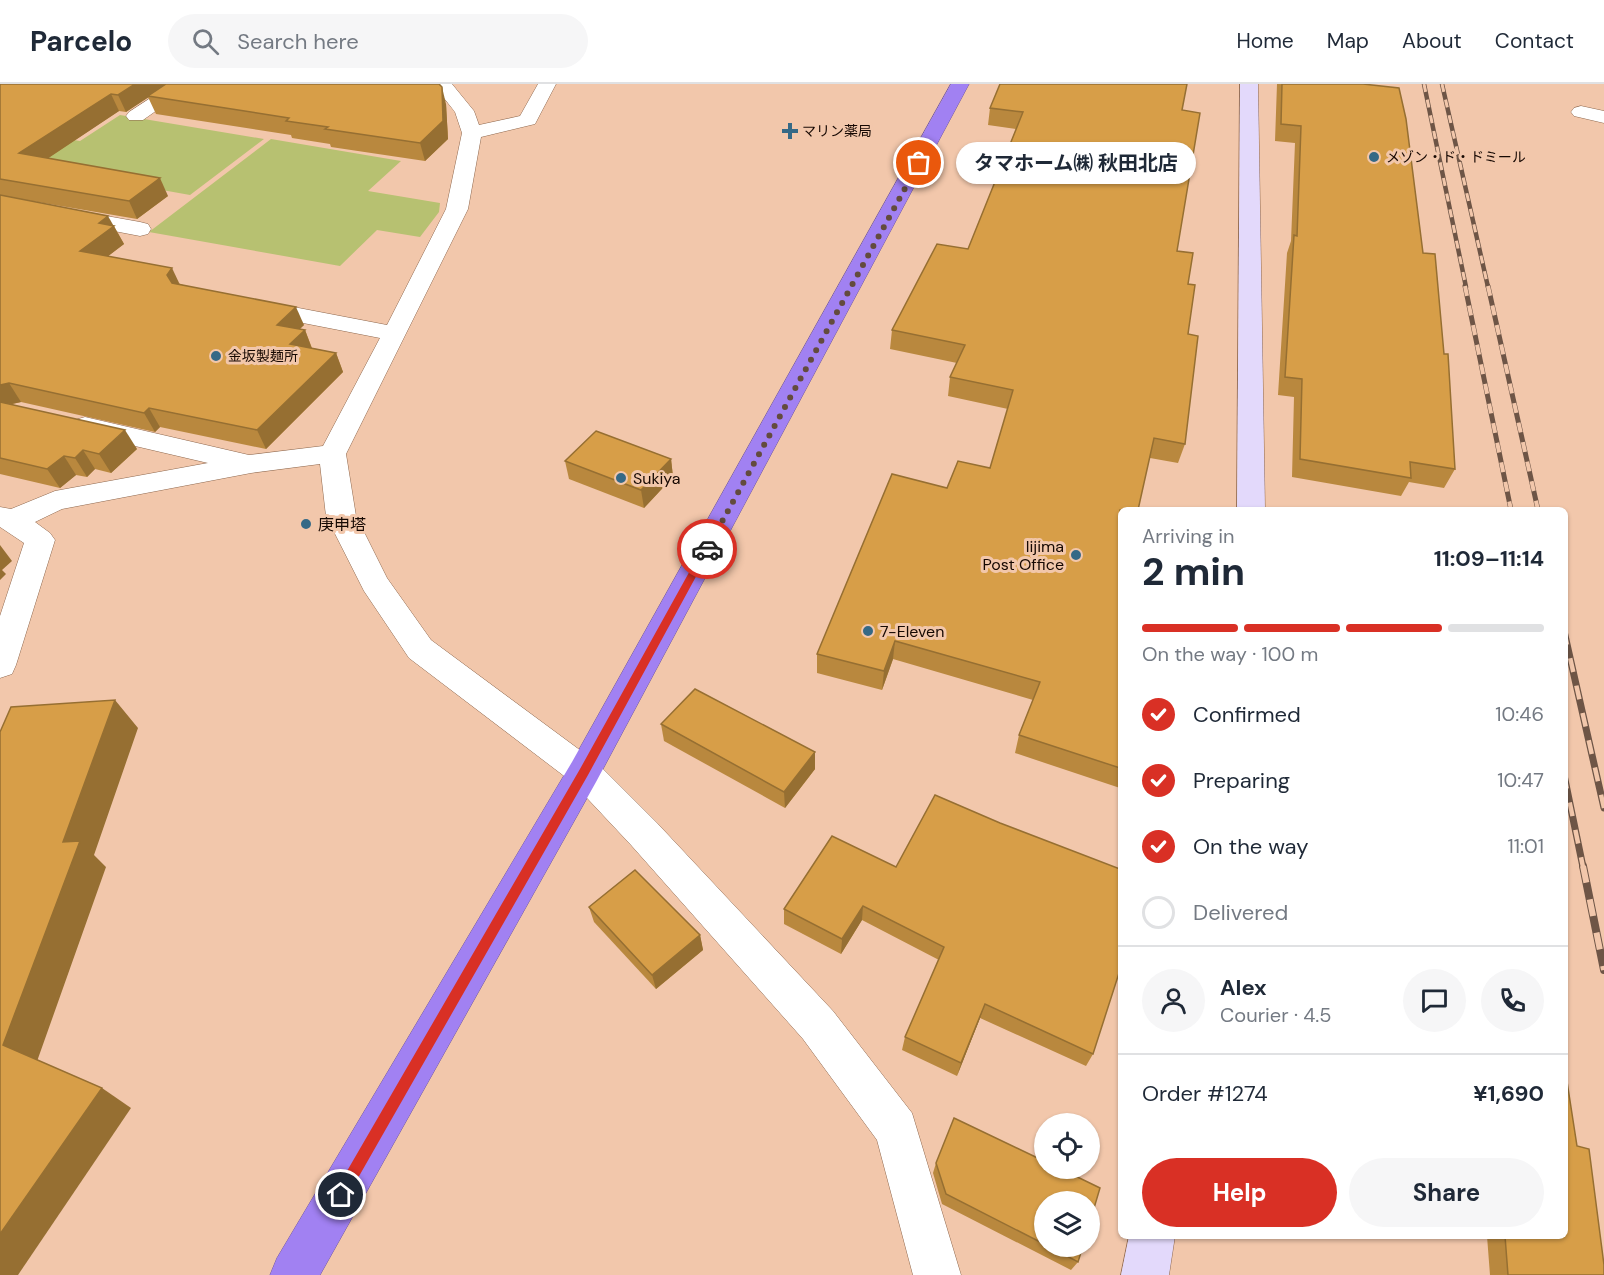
<!DOCTYPE html>
<html lang="en">
<head>
<meta charset="utf-8">
<style>
  body { margin:0; font-family:"DM Sans","Noto Sans JP",sans-serif; background:#f6f6f7; color:#1f2937; height:100vh; display:flex; flex-direction:column; font-size:22px; white-space:nowrap }
  * { box-sizing:border-box; margin:0 }
  p { font-size:20px; color:#747a83 }
  .icon { flex:none; width:33px; height:33px; fill:none; stroke:currentColor; stroke-width:2; stroke-linecap:round; stroke-linejoin:round }
  .map { position:relative; flex:1; overflow:hidden }
  .details { position:absolute; left:1118px; top:423px; width:450px; height:732px; display:flex; flex-direction:column; background:#fff; border-radius:9px; box-shadow:0 2px 4px #0004 }
  .details>* { flex:none }
  .controls { position:absolute; left:1034px; top:1029px; display:grid; gap:12px }
  .controls a { display:grid; place-items:center; width:66px; height:66px; border-radius:50%; background:#fff; box-shadow:0 2px 4px #0004; font-size:30px }
  .pin { position:absolute; display:grid; place-items:center; width:51px; height:51px; color:#fff; margin:-26px; border:3px solid #fff; border-radius:50%; box-shadow:0 2px 6px #0007 }
  .courier { position:absolute; display:grid; place-items:center; width:60px; height:60px; margin:-30px; border:4px solid #d93025; border-radius:50%; background:#fff; color:#222; box-shadow:0 2px 8px #0007 }
  .bubble { position:absolute; height:42px; border-radius:21px; background:#fff; box-shadow:0 2px 4px #0004; font-size:20px; font-weight:700; line-height:42px; text-align:center }
  .overview em { font-style:normal; font-weight:700 }
  .overview div { display:flex; flex-direction:column-reverse }
  .overview { display:flex; align-items:center; justify-content:space-between; height:102px; padding:0 24px }
  h1 { font-size:39px; font-weight:700; line-height:45px }
  .bar { display:grid; grid-template-columns:repeat(4,1fr); gap:9px 6px; align-content:center; height:72px; padding:0 24px }
  .bar i { height:8px; border-radius:4px; background:#e0e1e3 }
  .bar .selected { background:#d93025 }
  .bar p { grid-column:span 4 }
  .line { display:flex; align-items:center; gap:15px; padding:0 24px; border-top:2px solid #e0e1e3 }
  .line div { flex:1 }
  .round { display:grid; place-items:center; flex:none; width:63px; height:63px; border-radius:32px; background:#f6f6f7 }
  ol { padding:0 24px; list-style:none }
  li { display:flex; align-items:center; gap:18px; height:66px }
  li p { margin-inline-start:auto }
  li .icon { padding:6px; border-radius:50%; background:#d93025; color:#fff; stroke-width:4 }
  li:last-child { color:#747a83 }
  li i { width:33px; height:33px; border:3px solid #e0e1e3; border-radius:50% }
  .action { display:flex; gap:12px; margin-top:auto; padding:12px 24px }
  .action a { flex:1; height:69px; border-radius:36px; background:#d93025; color:#fff; font-size:24px; font-weight:700; line-height:69px; text-align:center }
  .action a+a { background:#f6f6f7; color:#1f2937 }
  header { display:flex; align-items:center; gap:36px; box-sizing:border-box; height:84px; padding:0 30px; background:#fff; border-bottom:2px solid #e0e1e3 }
  header strong { font-size:28px }
  nav { display:flex; gap:33px; margin-inline-start:auto; font-size:21px }
  .search { width:420px; height:54px; background:#f6f6f7; display:flex; align-items:center; gap:15px; box-sizing:border-box; padding:0 21px; border-radius:33px; color:#747a83; font-size:22px }
  .map>svg:first-child { display:block }
  .green { fill:#b7c171 }
  .lines { fill:none; stroke-linecap:round; stroke-linejoin:round }
  .street-casing { stroke:#8e684e; stroke-width:1 }
  .secondary-casing { stroke:#8e684e; stroke-width:1 }
  .highway-casing { stroke:#70579e; stroke-width:1 }
  .street { fill:#fff; fill-rule:evenodd }
  .secondary { fill:#e3d9fb; fill-rule:evenodd }
  .highway { fill:#a181f2; fill-rule:evenodd }
  .rail-far3-casing { stroke:#6e5546; stroke-width:4.5 }
  .rail-far2-casing { stroke:#6e5546; stroke-width:5 }
  .rail-far1-casing { stroke:#6e5546; stroke-width:7 }
  .rail-casing { stroke:#6e5546; stroke-width:8 }
  .rail-far3 { stroke:#f2c7ab; stroke-width:3; stroke-dasharray:8; stroke-linecap:butt }
  .rail-far2 { stroke:#f2c7ab; stroke-width:4; stroke-dasharray:10; stroke-linecap:butt }
  .rail-far1 { stroke:#f2c7ab; stroke-width:4.5; stroke-dasharray:14; stroke-linecap:butt }
  .rail { stroke:#f2c7ab; stroke-width:6; stroke-dasharray:17; stroke-linecap:butt }
  .wall { fill:#b9883e }
  .shaded-wall { fill:#966f32 }
  .building { fill:#d79e48; stroke:#966f32; stroke-width:1.5 }
  .route { fill:#d93025 }
  .done { stroke:#634b3d; stroke-width:6; stroke-dasharray:0 10.8 }
  .poi-dot { fill:#356986; stroke:#f2c7ab; stroke-width:2 }
  .labels { text-anchor:middle; stroke-width:6; stroke-linejoin:round; paint-order:stroke }
  .far-poi-label { font-size:14px; fill:#160802; stroke:#f2c7ab; text-anchor:start }
  .poi-label { font-size:16px; fill:#160802; stroke:#f2c7ab; text-anchor:start }
</style>
</head>
<body>
<header>
<strong>Parcelo</strong>
<div class="search"><svg class="icon" aria-label="search" viewBox="0 0 24 24"><circle cx="10" cy="10" r="6"/><path d="M15 15l6 6"/></svg>Search here</div>
<nav><a>Home</a><a>Map</a><a>About</a><a>Contact</a></nav>
</header>
<div class="map">
<svg width="1604" height="1191" viewBox="0 0 1604 1191">
  <rect width="100%" height="100%" fill="#f2c7ab"/>
  <g class="green">
    <path d="M 120,31 L 264,55 L 190,111 L 0,77 L 0,44 L 80,57 Z"/>
    <path d="M 271,55 L 401,77 L 368,107 L 440,119 L 439,128 L 420,153 L 377,146 L 340,182 L 149,148 Z"/>
  </g>
  <g class="lines">
    <defs>
      <g id="street">
        <path d="M 172,0 L 194,0 L 143,36 L 129,36 L 126,32 L 129,28 Z"/>
        <path d="M 433,0 L 452,0 L 474,27 L 479,41 L 520,32 L 538,0 L 556,0 L 535,40 L 481,53 L 468,125 L 346,370 L 356,432 L 387,494 L 431,556 L 596,678 L 657,739 L 833,927 L 912,1029 L 961,1191 L 913,1191 L 877,1056 L 803,955 L 631,761 L 572,698 L 409,574 L 364,507 L 326,432 L 320,380 L 251,389 L 62,425 L 35,438 L 50,449 L 55,456 L 16,581 L 12,590 L 0,594 L 0,532 L 24,459 L 0,443 L 0,423 L 11,425 L 55,407 L 208,379 L 75,348 L 72,342 L 75,336 L 85,333 L 249,371 L 323,362 L 380,254 L 257,230 L 249,228 L 245,223 L 249,218 L 257,216 L 387,241 L 446,125 L 462,49 L 455,28 Z"/>
        <path d="M 1581,22 L 1604,27 L 1604,39 L 1574,32 L 1571,28 L 1574,24 Z"/>
        <path d="M 0,113 L 140,138 L 148,140 L 151,145 L 148,150 L 140,152 L 0,125 Z"/>
      </g>
      <g id="secondary">
        <path d="M 1240,0 L 1258,0 L 1265,426 L 1237,426 Z"/>
        <path d="M 1129,1152 L 1175,1152 L 1169,1191 L 1121,1191 Z"/>
      </g>
      <path id="highway" d="M 951,0 L 969,0 L 596,698 L 320,1191 L 270,1191 L 277,1174 L 572,678 Z"/>
    </defs>
    <use href="#street" class="street-casing"/>
    <use href="#secondary" class="secondary-casing"/>
    <use href="#highway" class="highway-casing"/>
    <use href="#street" class="street"/>
    <use href="#secondary" class="secondary"/>
    <use href="#highway" class="highway"/>
    <defs>
      <g id="rail-far3">
        <path d="M 1424,0 L 1466,203"/>
        <path d="M 1442,0 L 1488,203"/>
      </g>
      <g id="rail-far2">
        <path d="M 1465,202 L 1511,426"/>
        <path d="M 1488,202 L 1538,426"/>
      </g>
      <g id="rail-far1">
        <path d="M 1564,547 L 1604,724"/>
        <path d="M 1564,691 L 1583,783"/>
      </g>
      <path id="rail" d="M 1583,782 L 1604,886"/>
    </defs>
    <use href="#rail-far3" class="rail-far3-casing"/>
    <use href="#rail-far2" class="rail-far2-casing"/>
    <use href="#rail-far1" class="rail-far1-casing"/>
    <use href="#rail" class="rail-casing"/>
    <use href="#rail-far3" class="rail-far3"/>
    <use href="#rail-far2" class="rail-far2"/>
    <use href="#rail-far1" class="rail-far1"/>
    <use href="#rail" class="rail"/>
  </g>
  <g class="wall">
    <path d="M 0,0 L 446,20 L 448,55 L 425,77 L 331,63 L 330,60 L 292,54 L 291,51 L 156,30 L 148,13 L 126,28 L 119,27 L 48,74 L 168,112 L 137,135 L 20,115 L 114,142 L 124,160 L 108,172 L 180,200 L 304,241 L 299,245 L 305,246 L 312,264 L 336,269 L 343,288 L 266,365 L 160,343 L 155,348 L 21,318 L 12,320 L 137,365 L 111,389 L 95,385 L 87,393 L 76,391 L 60,404 L 0,390 Z"/>
    <path d="M 1277,0 L 1363,0 L 1423,169 L 1455,385 L 1444,404 L 1409,398 L 1401,412 L 1292,393 L 1294,313 L 1278,311 L 1287,169 L 1291,157 L 1295,59 L 1275,57 Z"/>
    <path d="M 990,24 L 1182,26 L 1177,167 L 1188,200 L 1185,360 L 1178,379 L 1150,374 L 1120,426 L 1120,704 L 1015,669 L 1019,651 L 1033,616 L 893,575 L 882,606 L 817,589 L 817,570 L 947,404 L 990,384 L 1008,325 L 948,312 L 950,293 L 957,279 L 890,265 L 892,246 L 968,165 L 1016,45 L 988,41 Z"/>
    <path d="M 671,375 L 673,393 L 644,424 L 569,395 L 565,377 Z"/>
    <path d="M 661,640 L 815,685 L 785,724 L 664,657 Z"/>
    <path d="M 1000,739 L 1093,970 L 1086,982 L 980,934 L 957,992 L 902,966 L 905,953 L 939,876 L 862,836 L 841,870 L 784,840 L 784,825 L 896,783 Z"/>
    <path d="M 589,823 L 700,851 L 703,866 L 656,905 L 594,838 Z"/>
    <path d="M 1577,1062 L 1604,1191 L 1490,1191 L 1487,1152 L 1564,1152 Z"/>
    <path d="M 936,1079 L 1044,1118 L 1044,1162 L 1083,1162 L 1078,1178 L 1071,1186 L 942,1120 L 933,1089 Z"/>
  </g>
  <g class="shaded-wall">
    <path d="M 135,0 L 169,0 L 126,28 L 118,11 Z"/>
    <path d="M 442,3 L 446,20 L 448,55 L 425,77 L 420,59 Z"/>
    <path d="M 111,10 L 119,27 L 29,87 L 19,69 Z"/>
    <path d="M 160,94 L 168,112 L 137,135 L 129,117 Z"/>
    <path d="M 108,132 L 124,160 L 90,186 L 80,167 L 99,139 Z"/>
    <path d="M 172,184 L 181,203 L 176,210 L 167,191 Z"/>
    <path d="M 296,223 L 304,241 L 285,260 L 277,241 Z"/>
    <path d="M 305,246 L 312,265 L 290,260 Z"/>
    <path d="M 336,269 L 343,288 L 266,365 L 257,346 Z"/>
    <path d="M 9,299 L 21,318 L 12,320 L 0,319 L 0,301 Z"/>
    <path d="M 149,324 L 160,343 L 155,348 L 144,329 Z"/>
    <path d="M 125,346 L 137,365 L 111,389 L 99,370 Z"/>
    <path d="M 83,366 L 95,385 L 87,393 L 75,374 Z"/>
    <path d="M 64,372 L 76,391 L 60,404 L 47,385 Z"/>
    <path d="M 671,375 L 673,393 L 644,424 L 641,406 Z"/>
    <path d="M 0,461 L 12,477 L 2,486 L 6,490 L 0,496 Z"/>
    <path d="M 895,557 L 893,575 L 882,606 L 884,587 Z"/>
    <path d="M 115,616 L 138,644 L 94,771 L 106,783 L 35,983 L 3,961 L 63,758 Z"/>
    <path d="M 815,668 L 815,685 L 785,724 L 784,708 Z"/>
    <path d="M 863,822 L 862,836 L 841,870 L 842,855 Z"/>
    <path d="M 700,851 L 703,866 L 656,905 L 652,891 Z"/>
    <path d="M 985,920 L 980,934 L 957,992 L 961,979 Z"/>
    <path d="M 102,1004 L 131,1024 L 18,1191 L 0,1191 L 0,1150 Z"/>
  </g>
  <g class="building">
    <path d="M 0,0 L 135,0 L 118,11 L 111,10 L 19,69 L 160,94 L 129,117 L 0,95 Z"/>
    <path d="M 166,0 L 439,0 L 442,3 L 443,37 L 420,59 L 325,45 L 328,43 L 286,37 L 289,34 L 148,12 Z"/>
    <path d="M 1000,0 L 1187,0 L 1182,26 L 1200,29 L 1177,167 L 1193,169 L 1188,200 L 1195,201 L 1188,250 L 1198,252 L 1185,360 L 1154,354 L 1138,426 L 1120,426 L 1120,684 L 1019,651 L 1040,598 L 895,557 L 884,587 L 817,570 L 892,390 L 947,404 L 958,377 L 990,384 L 1013,306 L 950,293 L 965,261 L 892,246 L 937,160 L 968,165 L 1023,28 L 990,24 Z"/>
    <path d="M 1282,0 L 1363,0 L 1399,4 L 1406,35 L 1423,169 L 1435,170 L 1444,270 L 1448,270 L 1455,385 L 1410,378 L 1411,394 L 1300,375 L 1302,295 L 1285,293 L 1294,151 L 1297,152 L 1301,42 L 1281,40 Z"/>
    <path d="M 0,111 L 108,132 L 99,139 L 114,142 L 80,167 L 172,184 L 167,191 L 172,199 L 296,223 L 277,241 L 305,246 L 290,260 L 336,269 L 257,346 L 149,324 L 144,329 L 9,299 L 0,301 Z"/>
    <path d="M 0,318 L 125,346 L 99,370 L 83,366 L 75,374 L 64,372 L 47,385 L 0,374 Z"/>
    <path d="M 596,347 L 671,375 L 641,406 L 565,377 Z"/>
    <path d="M 695,605 L 815,668 L 784,708 L 661,640 Z"/>
    <path d="M 115,616 L 63,758 L 80,757 L 3,961 L 102,1004 L 0,1150 L 0,648 L 11,623 Z"/>
    <path d="M 935,711 L 1000,739 L 1120,785 L 1120,886 L 1093,970 L 985,920 L 961,979 L 905,953 L 944,863 L 863,822 L 842,855 L 784,825 L 832,752 L 896,783 Z"/>
    <path d="M 635,786 L 700,851 L 652,891 L 589,823 Z"/>
    <path d="M 1564,978 L 1577,1062 L 1589,1065 L 1604,1181 L 1604,1191 L 1508,1191 L 1505,1152 L 1564,1152 Z"/>
    <path d="M 954,1034 L 1044,1077 L 1044,1084 L 1059,1084 L 1100,1104 L 1089,1141 L 1089,1118 L 1044,1118 L 1044,1160 L 946,1110 L 936,1079 Z"/>
    <path d="M 1048,1162 L 1083,1162 L 1078,1178 Z"/>
  </g>
  <path class="route" d="M 707,462 L 711,465 L 588,691 L 346,1115 L 341,1117 L 336,1115 L 334,1111 L 336,1106 L 580,685 L 702,465 Z"/>
  <g class="lines">
    <path class="done" d="M 707,465 L 919,79"/>
  </g>
  <g class="poi-dot">
    <path d="M787 38h6v6h6v6h-6v6h-6v-6h-6v-6h6z"/>
    <circle cx="1374" cy="73" r="6"/>
    <circle cx="216" cy="272" r="6"/>
    <circle cx="621" cy="394" r="6"/>
    <circle cx="306" cy="440" r="6"/>
    <circle cx="1076" cy="471" r="6"/>
    <circle cx="868" cy="547" r="6"/>
  </g>
  <g class="labels">
    <g class="far-poi-label">
      <text x="802" y="52">マリン薬局</text>
      <text x="1386" y="78">メゾン・ド・ドミール</text>
      <text x="228" y="277">金坂製麺所</text>
    </g>
    <g class="poi-label">
      <text x="633" y="400">Sukiya</text>
      <text x="318" y="446">庚申塔</text>
      <text x="1064" y="468" text-anchor="end">Iijima<tspan x="1064" dy="18">Post Office</tspan></text>
      <text x="880" y="553">7-Eleven</text>
    </g>
  </g>
</svg>
<div class="controls">
<a><svg class="icon" aria-label="locate" viewBox="0 0 24 24"><circle cx="12" cy="12" r="6"/><path d="M12 2v4M12 18v4M2 12h4M18 12h4"/></svg></a>
<a><svg class="icon" aria-label="layers" viewBox="0 0 24 24"><path d="M12 4l9 5-9 5-9-5zM3 14l9 5 9-5"/></svg></a>
</div>
<div class="pin" style="left:919px;top:79px;background:#ea580c"><svg class="icon" aria-label="bag" viewBox="0 0 24 24"><path d="M5 8h14l-1 12H6zM9 8a3 3 0 0 1 6 0"/></svg></div>
<div class="pin" style="left:341px;top:1111px;background:#1f2937"><svg class="icon" aria-label="home" viewBox="0 0 24 24"><path d="M3 11l9-7 9 7M6 9v11h12V9"/></svg></div>
<div class="courier" style="left:707px;top:465px"><svg class="icon" aria-label="car" viewBox="0 0 24 24"><path d="M5 17H2v-5l4-1 3-4h7l3 4 3 1v5h-3M9 17h6M6 11h13"/><circle cx="7" cy="17" r="2"/><circle cx="17" cy="17" r="2"/></svg></div>
<div class="bubble" style="left:956px;top:58px;width:240px">タマホーム㈱ 秋田北店</div>
<section class="details">
<div class="overview"><div><h1>2 min</h1><p>Arriving in</p></div><em>11:09–11:14</em></div>
<div class="bar"><i class="selected"></i><i class="selected"></i><i class="selected"></i><i></i><p>On the way · 100 m</p></div>
<ol>
<li><svg class="icon" aria-label="check" viewBox="0 0 24 24"><path d="M5 12l5 5 9-10"/></svg>Confirmed<p>10:46</p></li>
<li><svg class="icon" aria-label="check" viewBox="0 0 24 24"><path d="M5 12l5 5 9-10"/></svg>Preparing<p>10:47</p></li>
<li><svg class="icon" aria-label="check" viewBox="0 0 24 24"><path d="M5 12l5 5 9-10"/></svg>On the way<p>11:01</p></li>
<li><i></i>Delivered</li>
</ol>
<div class="line" style="height:108px"><a class="round"><svg class="icon" aria-label="person" viewBox="0 0 24 24"><circle cx="12" cy="8" r="4"/><path d="M4 21q1-7 8-7t8 7"/></svg></a><div><b>Alex</b><p>Courier · 4.5</p></div><a class="round"><svg class="icon" aria-label="chat" viewBox="0 0 24 24"><path d="M4 5h16v11H9l-5 4z"/></svg></a><a class="round"><svg class="icon" aria-label="phone" viewBox="0 0 24 24"><path d="M5 4h4l2 5-3 2q2 4 5 5l2-3 5 2v4C11 20 4 13 5 4z"/></svg></a></div>
<div class="line" style="height:78px"><div>Order #1274</div><b>¥1,690</b></div>
<div class="action"><a>Help</a><a>Share</a></div>
</section>
</div>
</body>
</html>
